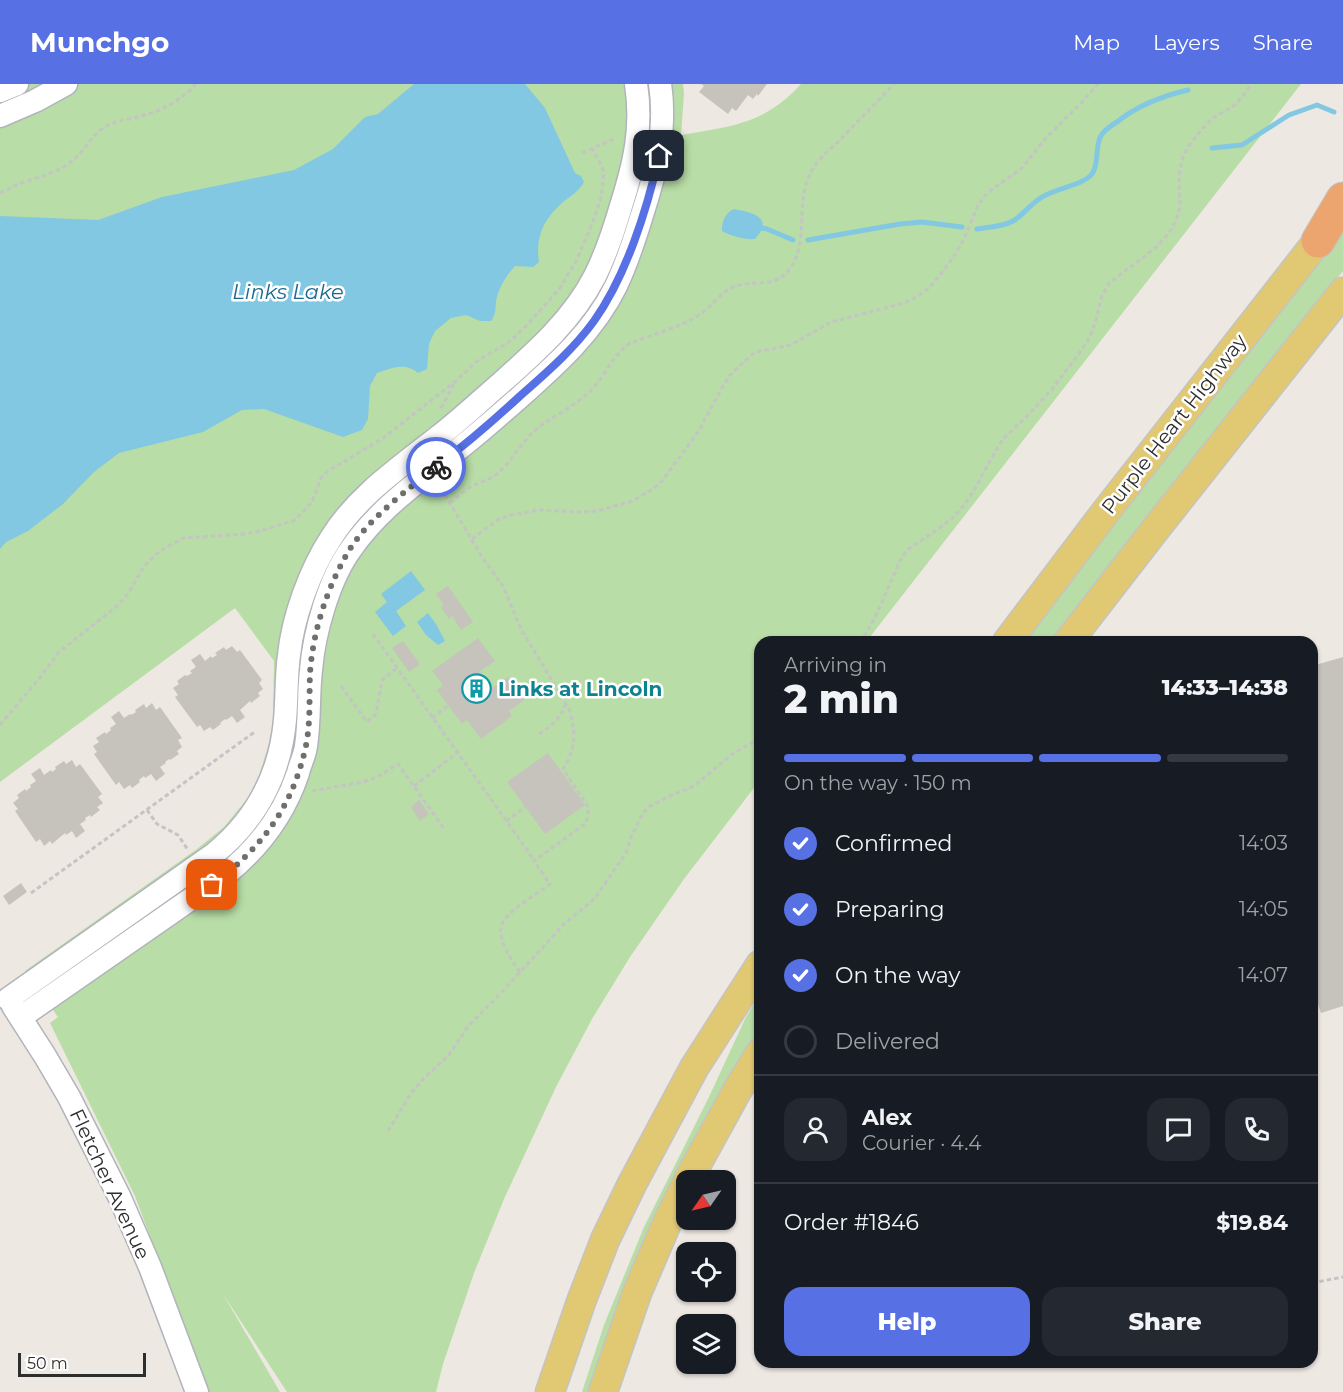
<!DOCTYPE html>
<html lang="en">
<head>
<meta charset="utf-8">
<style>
  body { margin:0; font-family:Montserrat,sans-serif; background:#242831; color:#f1f3f6; height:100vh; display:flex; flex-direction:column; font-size:22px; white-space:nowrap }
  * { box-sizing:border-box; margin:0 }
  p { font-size:20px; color:#9ea1a6 }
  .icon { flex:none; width:33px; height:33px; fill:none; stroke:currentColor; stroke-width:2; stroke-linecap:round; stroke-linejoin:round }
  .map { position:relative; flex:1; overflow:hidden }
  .drawer { position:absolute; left:754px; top:552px; width:564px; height:732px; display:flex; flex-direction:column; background:#171b24; border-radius:18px; box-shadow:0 2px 4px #0004 }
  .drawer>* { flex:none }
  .needle { width:39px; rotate:236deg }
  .controls { position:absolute; left:676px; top:1086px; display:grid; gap:12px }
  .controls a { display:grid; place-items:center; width:60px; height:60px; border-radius:12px; background:#171b24; box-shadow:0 2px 4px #0004; font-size:30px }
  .scale { position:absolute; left:18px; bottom:15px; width:128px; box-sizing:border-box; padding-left:6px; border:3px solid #2e2e2e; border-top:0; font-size:16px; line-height:21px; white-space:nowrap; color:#2e2e2e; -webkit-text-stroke:4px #fff; paint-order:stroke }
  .pin { position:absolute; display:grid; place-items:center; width:51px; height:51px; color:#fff; margin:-26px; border-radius:12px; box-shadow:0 3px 9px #0006 }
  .courier { position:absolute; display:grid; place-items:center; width:60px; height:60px; margin:-30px; border:4px solid #5771e5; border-radius:50%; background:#fff; color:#222; box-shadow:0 2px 8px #0007 }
  .headline em { font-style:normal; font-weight:800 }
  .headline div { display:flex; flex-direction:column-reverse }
  .headline { display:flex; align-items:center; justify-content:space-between; height:102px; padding:0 30px }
  h1 { font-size:39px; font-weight:800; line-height:45px }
  .bar { display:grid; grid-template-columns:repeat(4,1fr); gap:9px 6px; align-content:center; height:72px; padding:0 30px }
  .bar i { height:8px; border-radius:4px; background:#363941 }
  .bar .current { background:#5771e5 }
  .bar p { grid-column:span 4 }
  .line { display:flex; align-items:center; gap:15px; padding:0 30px; border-top:2px solid #363941 }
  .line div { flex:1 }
  .round { display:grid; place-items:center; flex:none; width:63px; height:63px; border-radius:18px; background:#242831 }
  ol { padding:0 30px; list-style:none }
  li { display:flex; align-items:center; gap:18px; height:66px }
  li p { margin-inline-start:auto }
  li .icon { padding:6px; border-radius:50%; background:#5771e5; color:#fff; stroke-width:4 }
  li:last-child { color:#9ea1a6 }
  li i { width:33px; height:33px; border:3px solid #363941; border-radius:50% }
  .cta { display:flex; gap:12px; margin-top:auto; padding:12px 30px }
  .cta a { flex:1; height:69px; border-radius:18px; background:#5771e5; color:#fff; font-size:24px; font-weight:800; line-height:69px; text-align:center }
  .cta a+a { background:#242831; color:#f1f3f6 }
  header { display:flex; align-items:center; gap:36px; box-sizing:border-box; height:84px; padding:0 30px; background:#5771e5; color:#fff }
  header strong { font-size:28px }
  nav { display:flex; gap:33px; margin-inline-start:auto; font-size:21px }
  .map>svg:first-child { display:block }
  .green { fill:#b8dda6 }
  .water { fill:#83c8e2 }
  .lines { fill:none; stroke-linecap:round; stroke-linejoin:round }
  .stream { stroke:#83c8e2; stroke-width:5 }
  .building { fill:#c6c3bd }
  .minor-casing { stroke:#b2b4bc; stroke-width:25 }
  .major-casing { stroke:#c4c4c4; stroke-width:31 }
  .highway-casing { stroke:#c4c4c4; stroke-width:35 }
  .path { stroke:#c4c4c4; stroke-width:3; stroke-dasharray:4.5 3; stroke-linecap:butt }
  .minor { stroke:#fff; stroke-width:22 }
  .major { stroke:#e1c873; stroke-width:28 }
  .highway { stroke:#eca56e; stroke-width:33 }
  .done { stroke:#716f6d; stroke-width:6; stroke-dasharray:0 10.8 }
  .route { stroke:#5771e5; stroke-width:8 }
  .labels { text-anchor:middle; stroke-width:5; stroke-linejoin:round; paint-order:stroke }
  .street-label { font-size:20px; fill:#2e2e2e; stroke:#fff }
  .culture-label { font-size:20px; font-weight:bold; fill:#0d838f; stroke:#fff; text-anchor:start }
  .water-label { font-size:21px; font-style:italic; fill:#1e6991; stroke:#fff }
</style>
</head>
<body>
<header>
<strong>Munchgo</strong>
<nav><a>Map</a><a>Layers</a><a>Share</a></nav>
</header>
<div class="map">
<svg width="1343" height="1308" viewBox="0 0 1343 1308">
  <rect width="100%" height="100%" fill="#ede8e2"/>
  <g class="green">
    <path d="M 0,0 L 683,0 L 684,9 L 681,51 C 732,42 765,40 801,0 L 1301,0 L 866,558 L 760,558 L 760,696 L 684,795 L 630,873 L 592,935 L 556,1003 L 504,1115 L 474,1189 L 443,1280 L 436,1308 L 287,1308 L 223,1210 L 280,1308 L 208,1308 L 135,1112 L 50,939 L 58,933 L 25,887 L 197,765 L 224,743 L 247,715 L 258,695 L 269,660 L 273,638 L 274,577 L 235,524 L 0,698 Z"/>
    <path d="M 1343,144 L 1343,187 L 1054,558 L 1021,558 Z"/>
    <path d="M 760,909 L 760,945 L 692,1062 L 591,1308 L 582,1308 L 604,1241 L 644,1143 L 709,1013 L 745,935 Z"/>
  </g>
  <g class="water">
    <path d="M 414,0 L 525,0 L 545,24 L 575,89 L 581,92 L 584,98 C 579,107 571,112 563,118 C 544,135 535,152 539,178 L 533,183 L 515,182 C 507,191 500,201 497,213 C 494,223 498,227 491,237 L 480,237 L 466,231 L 451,234 L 435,247 L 429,260 L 427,285 L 418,289 C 405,278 392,284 377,289 L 370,302 L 368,335 L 362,346 L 343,353 L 264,325 L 242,326 L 203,348 L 119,369 L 94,388 L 63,420 L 28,447 L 6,458 L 0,465 L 0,132 L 98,136 L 162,113 L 294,86 L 333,65 L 365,33 L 378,30 Z"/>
    <path d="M 734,125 C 752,128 775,134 755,155 C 745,156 731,152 722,147 C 721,138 726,128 734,125 Z"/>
    <path d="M 411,487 L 425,506 L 396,527 L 406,542 L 393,552 L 375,528 L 387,518 L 381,510 Z"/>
    <path d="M 428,529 L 436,540 L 445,557 L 438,561 L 426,551 L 417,538 Z"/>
  </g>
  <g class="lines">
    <g class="stream">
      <path d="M 1212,64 L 1242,61 L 1289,31 L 1317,21 L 1334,28"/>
      <path d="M 757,143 L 767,145 L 793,156"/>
      <path d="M 977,145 C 990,143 1002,143 1013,137 C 1025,130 1032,117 1046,111 C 1058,104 1083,101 1092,90 C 1100,79 1094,61 1102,50 C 1106,45 1112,41 1117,38 C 1138,21 1162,12 1188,6"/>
      <path d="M 808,156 L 900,140 L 922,138 L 962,143"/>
    </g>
  </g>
  <g class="building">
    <path d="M 701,0 L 767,0 L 758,12 L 757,10 L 753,15 L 748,11 L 736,27 L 732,24 L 728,30 L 699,8 L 704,2 Z"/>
    <path d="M 448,502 L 473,538 L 461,546 L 452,532 L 449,535 L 441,523 L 444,521 L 436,510 Z"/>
    <path d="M 478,554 L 495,577 L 480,587 L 493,604 L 508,593 L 524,616 L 509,627 L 512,632 L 481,655 L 467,636 L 462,640 L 437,606 L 443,601 L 432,587 Z"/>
    <path d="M 403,557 L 420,580 L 409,588 L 392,564 Z"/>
    <path d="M 232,562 L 237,568 L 240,566 L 262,596 L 259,599 L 263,605 L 258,609 L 260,612 L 251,619 L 250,617 L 240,626 L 245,633 L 237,639 L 232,632 L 226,636 L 225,635 L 220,639 L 221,640 L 213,646 L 210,643 L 204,647 L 200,641 L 197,643 L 175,613 L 178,611 L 173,604 L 179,600 L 177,597 L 185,591 L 187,592 L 192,589 L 190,587 L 196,583 L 191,576 L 200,570 L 205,577 L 211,572 L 212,574 L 217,571 L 215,569 L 224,563 L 226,566 Z"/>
    <path d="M 1343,573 L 1343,922 L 1321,929 L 1312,903 L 1312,582 Z"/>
    <path d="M 152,619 L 156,626 L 160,623 L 182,654 L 178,656 L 182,663 L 177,667 L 179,670 L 170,676 L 169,675 L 165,678 L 166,679 L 160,683 L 165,690 L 156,697 L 151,690 L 145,694 L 144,692 L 139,696 L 140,698 L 132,704 L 130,701 L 124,705 L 119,698 L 116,701 L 94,670 L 97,668 L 93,662 L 99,658 L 96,654 L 105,648 L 106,650 L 111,646 L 110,644 L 116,640 L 111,633 L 119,627 L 124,634 L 130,630 L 131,631 L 136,628 L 135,626 L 144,620 L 146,624 Z"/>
    <path d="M 548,669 L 585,721 L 545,750 L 507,698 Z"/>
    <path d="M 72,676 L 76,683 L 80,680 L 102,710 L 98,713 L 103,719 L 97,723 L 100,726 L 91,733 L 90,731 L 85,734 L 86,736 L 80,740 L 85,747 L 76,754 L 72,747 L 66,751 L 65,749 L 52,760 L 50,757 L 44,762 L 40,755 L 36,758 L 15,727 L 18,725 L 13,719 L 19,714 L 17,711 L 25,705 L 26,707 L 31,703 L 30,701 L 36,697 L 31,690 L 40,684 L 44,691 L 51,686 L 52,688 L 56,685 L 55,683 L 64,677 L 66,680 Z"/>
    <path d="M 419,716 L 429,730 L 420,737 L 411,723 Z"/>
    <path d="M 21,799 L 27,808 L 9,821 L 3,812 Z"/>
  </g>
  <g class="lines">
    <defs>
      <g id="minor">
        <path d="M 0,7 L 17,0"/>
        <path d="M 0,32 L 35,17 L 66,0"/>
        <path d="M 8,915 L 214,770 C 257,735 280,691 285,636 C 287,614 286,592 289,571 C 293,533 310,486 331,454 C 357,412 400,383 438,353 C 460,336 480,317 501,299 C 537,267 573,235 595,192 C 606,170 614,146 621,122 C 634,81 643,44 636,0"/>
        <path d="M 13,922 L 45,972 L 69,1013 L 119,1112 L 150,1183 L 197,1308"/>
        <path d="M 21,933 L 224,792 C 259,764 284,731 298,689 C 300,680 305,671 306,662 C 310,636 308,611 311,586 C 314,549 329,495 351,465 C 377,427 415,400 451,371 C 475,353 497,333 520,313 C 557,280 594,247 616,202 C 627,179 635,154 642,131 C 656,88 667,45 660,0"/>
      </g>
      <g id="major">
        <path d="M 1007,558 L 1107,426 L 1331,140"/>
        <path d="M 1068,558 L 1154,447 L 1343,208"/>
        <path d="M 688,1096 L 737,1007 L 760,969"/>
        <path d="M 550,1308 L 581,1218 L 605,1156 L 632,1100 L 694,984 L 760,881"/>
        <path d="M 603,1308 L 637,1209 L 667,1139 L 687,1099"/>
      </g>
      <path id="highway" d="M 1318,157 L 1343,115"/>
    </defs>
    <use href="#minor" class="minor-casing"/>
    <use href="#major" class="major-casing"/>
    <use href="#highway" class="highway-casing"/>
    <g class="path">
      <path d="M 582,69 L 616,54"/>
      <path d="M 0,109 C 7,106 14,102 21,99 C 38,93 57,89 71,78 C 85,67 91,51 106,42 C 116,37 126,36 137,33 C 160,28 180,17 196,0"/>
      <path d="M 441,324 L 455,298"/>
      <path d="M 441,404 L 480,470 L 503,502 L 521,545 L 570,627 C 576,649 576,665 563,685 L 589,724 L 586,739 L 534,777 L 550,800 C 540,808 506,828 502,840 C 496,854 512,877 520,888"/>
      <path d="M 450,419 C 457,413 464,407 472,402 C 480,398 489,396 497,390 C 511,378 520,361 533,348 C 549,334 570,325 586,311 C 604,296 611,272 630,259 C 652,251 684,242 702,229 C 713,221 721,208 733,203 C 752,195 774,205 788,187 C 810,160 795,120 810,90 C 817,75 829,67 840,56 C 858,37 876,19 894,0"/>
      <path d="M 472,455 L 499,435 L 511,431 L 539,426 L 579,428 L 597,427 L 632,417 L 653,405 L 662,397 L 698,348 L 723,302 L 730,291 L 751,271 L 760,267 L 791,261 L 831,238 L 890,223 L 906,218 L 918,212 L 929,204 L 940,191 L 954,172 L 964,155 L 978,121 L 983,114 L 991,106 L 1021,85 L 1045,55 L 1083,17 L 1098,0"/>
      <path d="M 373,550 L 530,770 L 534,777"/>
      <path d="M 859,558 L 867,548 L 877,529 L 900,477 L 907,466 L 944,441 L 955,432 L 964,421 L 973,408 L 996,366 L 1003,355 L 1029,330 L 1052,305 L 1078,271 L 1090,253 L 1095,239 L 1102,212 L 1109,199 L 1145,172 L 1157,162 L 1169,149 L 1176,137 L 1180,123 L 1179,91 L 1183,72 L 1190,60 L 1203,44 L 1213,34 L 1235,21 L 1243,12 L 1251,0"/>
      <path d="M 341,602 L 367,638 L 376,630 L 382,596 L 397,584"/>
      <path d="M 432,634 L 448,622"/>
      <path d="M 0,641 L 42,591 L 59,568 L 117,522 L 128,510 L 144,482 L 160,467 L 183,454 L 245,450 L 260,447 L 295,436 L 312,418 L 321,394 L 328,387 L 382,355 L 456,297 L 477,277 L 509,258 L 526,242 L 560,204 L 577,175 L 592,140 L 601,114 L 604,88 L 593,65"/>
      <path d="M 539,650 C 551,642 561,635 565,621"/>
      <path d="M 414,702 L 457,669"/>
      <path d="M 312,707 L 363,698 L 377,693 L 398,680 L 445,746"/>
      <path d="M 147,726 L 157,740 L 178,751 L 188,766"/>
      <path d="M 506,737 L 525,723"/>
      <path d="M 31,809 L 256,647"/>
      <path d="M 388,1047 L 412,1008 L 423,995 L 448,972 L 469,941 L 502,908 L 564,840 L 591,818 L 598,810 L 626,769 L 631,753 L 643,729 L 650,722 L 672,711 L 694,702 L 731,671 L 760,654"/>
      <path d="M 1312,1199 L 1343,1193"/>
    </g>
    <use href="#minor" class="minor"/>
    <use href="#major" class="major"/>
    <use href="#highway" class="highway"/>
  </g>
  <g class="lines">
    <path class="done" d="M 212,801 C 260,765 291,726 305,666 C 311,641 309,614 310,589 C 313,547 327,504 348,468 C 368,435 406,407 436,383"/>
    <path class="route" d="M 436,383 C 465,361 493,337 520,312 C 546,289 573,266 594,237 C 626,192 647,126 659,72"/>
  </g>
  <defs>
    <symbol id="building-ring" viewBox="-11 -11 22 22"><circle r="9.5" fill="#fff" stroke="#0f9aa8" stroke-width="1.5"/><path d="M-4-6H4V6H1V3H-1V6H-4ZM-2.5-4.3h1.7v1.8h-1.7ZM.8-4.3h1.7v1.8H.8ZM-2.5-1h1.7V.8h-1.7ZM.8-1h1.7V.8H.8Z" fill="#0f9aa8"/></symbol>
  </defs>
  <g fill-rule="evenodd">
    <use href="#building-ring" x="460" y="588" width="33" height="33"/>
  </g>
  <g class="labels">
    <g class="street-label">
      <text transform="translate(1174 340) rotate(-52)" y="7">Purple Heart Highway</text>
      <text transform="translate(110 1100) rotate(65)" y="7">Fletcher Avenue</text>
    </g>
    <g class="culture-label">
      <text x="498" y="612">Links at Lincoln</text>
    </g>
    <g class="water-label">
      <text x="288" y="215">Links Lake</text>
    </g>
  </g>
</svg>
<div class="controls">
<a><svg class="needle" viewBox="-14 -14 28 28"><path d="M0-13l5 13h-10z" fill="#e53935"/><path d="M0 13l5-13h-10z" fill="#9ea1a6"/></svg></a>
<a><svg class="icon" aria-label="locate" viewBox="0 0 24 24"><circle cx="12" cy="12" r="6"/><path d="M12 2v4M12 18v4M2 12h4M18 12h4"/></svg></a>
<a><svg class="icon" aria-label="layers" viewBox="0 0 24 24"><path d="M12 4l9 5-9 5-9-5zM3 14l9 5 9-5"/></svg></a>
</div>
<div class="scale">50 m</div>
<div class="pin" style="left:212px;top:801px;background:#ea580c"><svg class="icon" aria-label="bag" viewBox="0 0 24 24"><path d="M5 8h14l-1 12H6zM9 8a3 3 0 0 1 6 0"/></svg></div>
<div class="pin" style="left:659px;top:72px;background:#1f2937"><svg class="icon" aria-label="home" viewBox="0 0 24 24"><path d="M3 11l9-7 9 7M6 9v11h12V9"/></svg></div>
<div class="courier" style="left:436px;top:383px"><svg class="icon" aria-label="bike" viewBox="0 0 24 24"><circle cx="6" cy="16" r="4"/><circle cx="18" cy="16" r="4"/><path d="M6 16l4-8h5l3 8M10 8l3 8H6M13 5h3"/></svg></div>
<section class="drawer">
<div class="headline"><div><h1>2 min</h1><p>Arriving in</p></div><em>14:33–14:38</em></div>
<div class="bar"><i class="current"></i><i class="current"></i><i class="current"></i><i></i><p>On the way · 150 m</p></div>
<ol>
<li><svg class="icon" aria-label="check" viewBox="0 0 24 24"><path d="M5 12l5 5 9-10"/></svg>Confirmed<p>14:03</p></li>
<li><svg class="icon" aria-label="check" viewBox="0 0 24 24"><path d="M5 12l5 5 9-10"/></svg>Preparing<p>14:05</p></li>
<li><svg class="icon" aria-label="check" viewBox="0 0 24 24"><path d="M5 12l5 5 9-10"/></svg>On the way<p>14:07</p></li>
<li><i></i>Delivered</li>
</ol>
<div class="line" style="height:108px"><a class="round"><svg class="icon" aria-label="person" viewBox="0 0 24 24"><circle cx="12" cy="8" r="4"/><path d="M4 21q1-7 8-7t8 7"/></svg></a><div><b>Alex</b><p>Courier · 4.4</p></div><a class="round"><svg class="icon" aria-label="chat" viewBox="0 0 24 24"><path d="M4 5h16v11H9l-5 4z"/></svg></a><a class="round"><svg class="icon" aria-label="phone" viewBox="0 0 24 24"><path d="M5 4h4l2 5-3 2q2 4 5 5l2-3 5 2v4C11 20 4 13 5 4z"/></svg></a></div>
<div class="line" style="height:78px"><div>Order #1846</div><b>$19.84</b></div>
<div class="cta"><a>Help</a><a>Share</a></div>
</section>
</div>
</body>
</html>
